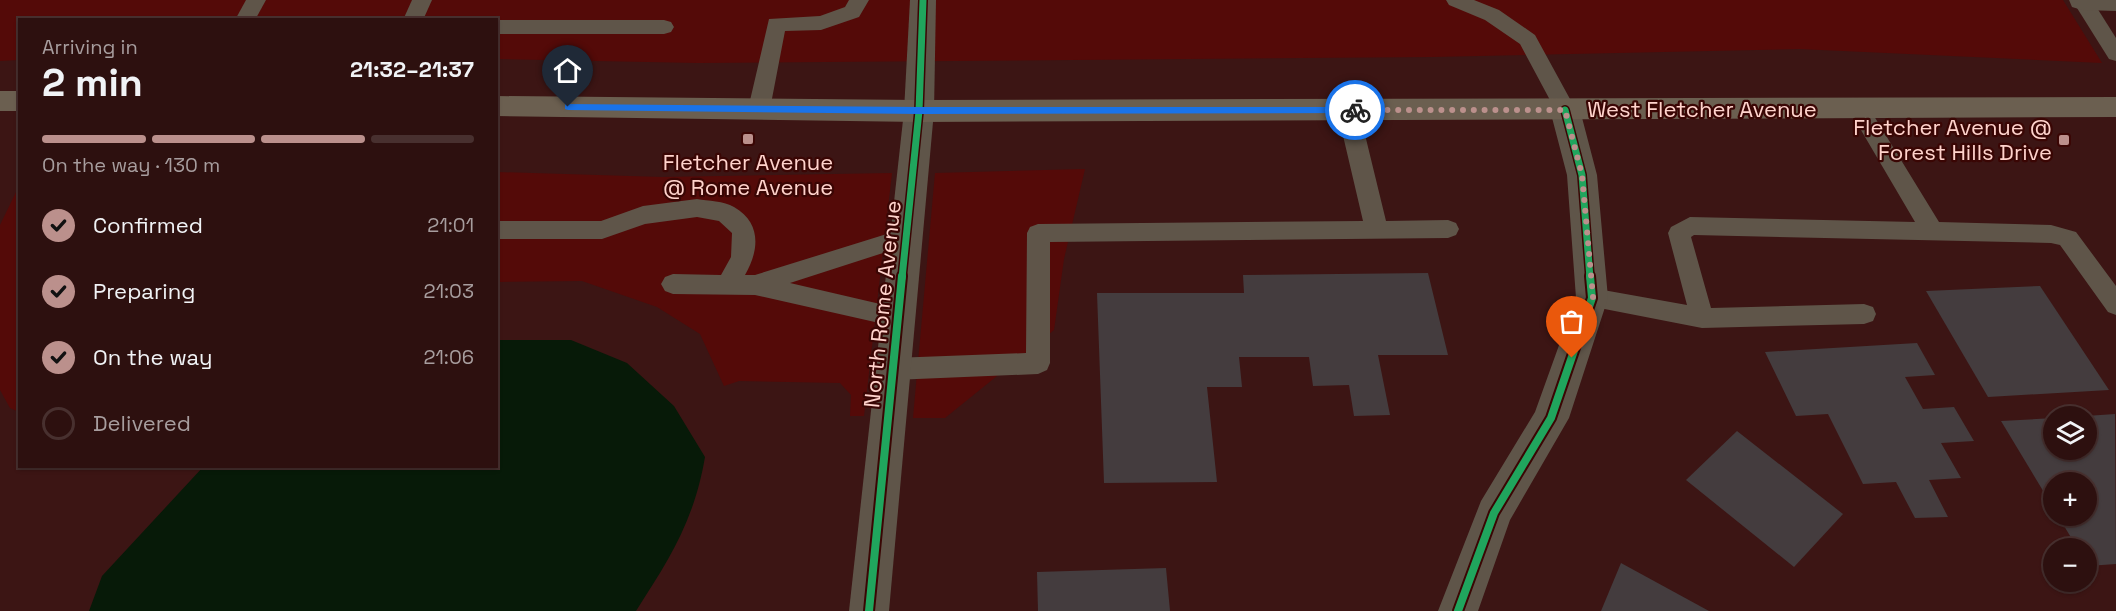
<!DOCTYPE html>
<html lang="en">
<head>
<meta charset="utf-8">
<style>
  body { margin:0; font-family:"Space Grotesk",sans-serif; background:#391e1d; color:#f1f3f6; height:100vh; display:flex; flex-direction:column; font-size:22px; white-space:nowrap }
  * { box-sizing:border-box; margin:0 }
  p { font-size:20px; color:#a79d9e }
  .icon { flex:none; width:33px; height:33px; fill:none; stroke:currentColor; stroke-width:2; stroke-linecap:round; stroke-linejoin:round }
  .map { position:relative; flex:1; overflow:hidden }
  .side { position:absolute; left:18px; top:18px; width:480px; height:450px; display:flex; flex-direction:column; background:#2d100f; border-radius:0px; box-shadow:0 2px 4px #0004,0 0 0 2px #48302f }
  .side>* { flex:none }
  .tools { position:absolute; left:2043px; top:406px; display:grid; gap:12px }
  .tools a { display:grid; place-items:center; width:54px; height:54px; border-radius:50%; background:#2d100f; box-shadow:0 2px 4px #0004,0 0 0 2px #48302f; font-size:30px }
  .pin { position:absolute; display:grid; place-items:center; width:51px; height:51px; color:#fff; margin:-62px -26px; border-radius:50% 50% 50% 0; rotate:-45deg; box-shadow:0 0 6px #0007 }
  .pin .icon { rotate:45deg }
  .courier { position:absolute; display:grid; place-items:center; width:60px; height:60px; margin:-30px; border:4px solid #1a73e8; border-radius:50%; background:#fff; color:#222; box-shadow:0 2px 8px #0007 }
  .headline em { font-style:normal; font-weight:700 }
  .headline div { display:flex; flex-direction:column-reverse }
  .headline { display:flex; align-items:center; justify-content:space-between; height:102px; padding:0 24px }
  h1 { font-size:39px; font-weight:700; line-height:45px }
  .bar { display:grid; grid-template-columns:repeat(4,1fr); gap:9px 6px; align-content:center; height:72px; padding:0 24px }
  .bar i { height:8px; border-radius:4px; background:#48302f }
  .bar .active { background:#bb908c }
  .bar p { grid-column:span 4 }
  ol { padding:0 24px; list-style:none }
  li { display:flex; align-items:center; gap:18px; height:66px }
  li p { margin-inline-start:auto }
  li .icon { padding:6px; border-radius:50%; background:#bb908c; color:#111; stroke-width:4 }
  li:last-child { color:#a79d9e }
  li i { width:33px; height:33px; border:3px solid #48302f; border-radius:50% }
  .map>svg:first-child { display:block }
  .built { fill:#540a08 }
  .water { fill:#071a08 }
  .building { fill:#443c3e }
  .lines { fill:none; stroke-linecap:round; stroke-linejoin:round }
  .service { fill:#5f5549; fill-rule:evenodd }
  .minor { fill:#5f5549; fill-rule:evenodd }
  .tertiary { fill:#5f5549; fill-rule:evenodd }
  .secondary { fill:#6b5f50; fill-rule:evenodd }
  .cycleway-far1-casing { stroke:#3a0604; stroke-width:10 }
  .cycleway-casing { stroke:#3a0604; stroke-width:12 }
  .cycleway-far1 { stroke:#20a55d; stroke-width:7 }
  .cycleway { stroke:#20a55d; stroke-width:8 }
  .route { fill:#1a73e8 }
  .done { stroke:#bb908c; stroke-width:6; stroke-dasharray:0 10.8 }
  .poi-dot { fill:#bb908c; stroke:#3a0604; stroke-width:2 }
  .labels { text-anchor:middle; stroke-width:4.5; stroke-linejoin:round; paint-order:stroke }
  .street-label { font-size:22px; fill:#ffd3cc; stroke:#3a0604 }
  .poi-label { font-size:22px; fill:#ffd3cc; stroke:#3a0604; text-anchor:end }
</style>
</head>
<body>
<div class="map">
<svg width="2116" height="611" viewBox="0 0 2116 611">
  <rect width="100%" height="100%" fill="#3c1514"/>
  <g class="built">
    <path d="M 0,0 L 2063,0 L 2102,63 L 1799,49 L 1432,57 L 698,63 L 497,59 L 496,20 L 20,20 L 19,60 L 0,61 Z"/>
    <path d="M 1085,169 L 1064,259 L 1054,330 L 945,418 L 913,418 L 935,173 Z"/>
    <path d="M 497,172 L 662,177 L 892,173 L 864,416 L 850,416 L 851,395 L 840,383 L 739,381 L 724,386 L 700,334 L 657,307 L 582,281 L 497,282 Z"/>
    <path d="M 19,186 L 19,412 L 10,408 L 0,390 L 0,225 Z"/>
  </g>
  <path class="water" d="M 497,340 L 571,340 L 627,363 L 674,406 L 705,457 C 694,521 670,558 636,611 L 89,611 L 102,576 L 203,467 L 496,466 Z"/>
  <g class="building">
    <path d="M 1428,273 L 1448,355 L 1378,355 L 1390,415 L 1354,416 L 1349,385 L 1313,386 L 1309,357 L 1239,357 L 1242,387 L 1207,387 L 1217,482 L 1104,483 L 1097,293 L 1244,293 L 1243,275 Z"/>
    <path d="M 2040,286 L 2109,390 L 1988,397 L 1926,291 Z"/>
    <path d="M 1917,343 L 1935,375 L 1905,377 L 1923,409 L 1954,407 L 1974,441 L 1941,443 L 1961,478 L 1929,480 L 1948,517 L 1915,518 L 1896,482 L 1863,484 L 1828,414 L 1796,416 L 1765,352 Z"/>
    <path d="M 2115,414 L 2116,564 L 2088,566 L 2086,549 L 2078,549 L 2058,516 L 2086,516 L 2086,483 L 2054,483 L 2054,509 L 2001,421 L 2054,418 L 2054,450 L 2086,450 L 2086,416 Z"/>
    <path d="M 1737,431 L 1843,514 L 1794,567 L 1686,480 Z"/>
    <path d="M 1621,563 L 1709,611 L 1601,611 Z"/>
    <path d="M 1166,568 L 1170,611 L 1038,611 L 1037,572 Z"/>
  </g>
  <g class="lines">
    <g class="service">
      <path d="M 246,0 L 266,0 L 255,20 L 235,20 Z"/>
      <path d="M 412,0 L 432,0 L 423,20 L 403,20 Z"/>
      <path d="M 849,0 L 869,0 L 859,17 L 821,30 L 785,31 L 770,109 L 766,114 L 759,117 L 752,114 L 748,109 L 769,19 L 820,16 L 845,7 Z"/>
      <path d="M 1446,0 L 1474,0 L 1499,10 L 1535,35 L 1576,110 L 1572,115 L 1565,118 L 1558,115 L 1520,44 L 1485,20 L 1449,5 Z"/>
      <path d="M 2072,0 L 2092,0 L 2116,38 L 2116,61 L 2109,59 Z"/>
      <path d="M 496,20 L 664,20 L 671,22 L 674,27 L 671,32 L 664,34 L 496,34 Z"/>
      <path d="M 1859,100 L 1866,103 L 1939,222 L 2051,225 L 2076,232 L 2116,286 L 2116,315 L 2108,312 L 2060,245 L 2051,243 L 1694,235 L 1691,237 L 1711,308 L 1864,304 L 1873,307 L 1876,314 L 1873,321 L 1864,324 L 1702,328 L 1584,305 L 1580,298 L 1584,291 L 1592,288 L 1687,305 L 1668,233 L 1671,227 L 1690,217 L 1915,222 L 1848,108 L 1852,103 Z"/>
      <path d="M 1348,102 L 1355,105 L 1359,110 L 1386,221 L 1448,220 L 1456,223 L 1459,229 L 1456,235 L 1448,238 L 1050,242 L 1050,363 L 1047,370 L 1038,374 L 893,380 L 884,376 L 881,369 L 884,362 L 893,358 L 1026,353 L 1027,233 L 1030,227 L 1038,224 L 1363,221 L 1337,110 L 1341,105 Z"/>
      <path d="M 697,199 C 708,201 724,201 734,207 C 762,223 759,251 745,275 L 755,275 L 906,228 L 914,231 L 918,237 L 914,243 L 790,283 L 906,310 L 909,317 L 906,324 L 897,327 L 755,295 L 673,294 L 665,291 L 661,284 L 665,277 L 673,274 L 721,275 L 731,257 L 732,233 L 719,221 L 697,217 L 645,224 L 602,239 L 496,239 L 496,221 L 601,221 L 643,206 Z"/>
    </g>
    <g class="minor">
      <path d="M 910,0 L 936,0 L 934,111 L 929,118 L 919,122 L 909,118 L 904,111 Z"/>
      <path d="M 2069,0 L 2116,0 L 2116,11 L 2082,10 L 2072,7 Z"/>
      <path d="M 1565,99 L 1575,103 L 1580,110 L 1597,175 L 1608,298 L 1569,418 L 1510,520 L 1478,611 L 1438,611 L 1481,501 L 1535,412 L 1576,298 L 1567,175 L 1550,110 L 1555,103 Z"/>
    </g>
    <path class="tertiary" d="M 919,100 L 929,104 L 934,111 L 889,611 L 849,611 L 904,111 L 909,104 Z"/>
    <g class="secondary">
      <rect x="0" y="91" width="20" height="20"/>
      <path d="M 496,96 L 919,100 L 2116,97 L 2116,117 L 919,122 L 496,116 Z"/>
    </g>
    <defs>
      <g id="cycleway-far1">
        <path d="M 1565,110 L 1582,175 L 1590,278"/>
        <path d="M 902,278 L 919,111 L 923,0"/>
      </g>
      <g id="cycleway">
        <path d="M 869,611 L 902,276"/>
        <path d="M 1458,611 L 1494,513 L 1551,418 L 1592,298 L 1590,276"/>
      </g>
    </defs>
    <use href="#cycleway-far1" class="cycleway-far1-casing"/>
    <use href="#cycleway" class="cycleway-casing"/>
    <use href="#cycleway-far1" class="cycleway-far1"/>
    <use href="#cycleway" class="cycleway"/>
  </g>
  <path class="route" d="M 565,104 L 919,107 L 1355,107 L 1360,110 L 1355,113 L 919,114 L 568,110 L 565,109 Z"/>
  <g class="lines">
    <path class="done" d="M 1355,110 L 1565,110 L 1582,175 L 1593,297 L 1572,358"/>
  </g>
  <g class="poi-dot">
    <rect x="742" y="133" width="12" height="12" rx="3"/>
    <rect x="2058" y="134" width="12" height="12" rx="3"/>
  </g>
  <g class="labels">
    <g class="street-label">
      <text x="1702" y="117">West Fletcher Avenue</text>
      <text transform="translate(882 304) rotate(-84)" y="8">North Rome Avenue</text>
    </g>
    <g class="poi-label">
      <text x="2052" y="135">Fletcher Avenue @<tspan x="2052" dy="25">Forest Hills Drive</tspan></text>
      <text x="748" y="170" text-anchor="middle">Fletcher Avenue<tspan x="748" dy="25">@ Rome Avenue</tspan></text>
    </g>
  </g>
</svg>
<div class="tools">
<a><svg class="icon" aria-label="layers" viewBox="0 0 24 24"><path d="M12 4l9 5-9 5-9-5zM3 14l9 5 9-5"/></svg></a>
<a>+</a>
<a>−</a>
</div>
<div class="pin" style="left:1572px;top:358px;background:#ea580c"><svg class="icon" aria-label="bag" viewBox="0 0 24 24"><path d="M5 8h14l-1 12H6zM9 8a3 3 0 0 1 6 0"/></svg></div>
<div class="pin" style="left:568px;top:107px;background:#1f2937"><svg class="icon" aria-label="home" viewBox="0 0 24 24"><path d="M3 11l9-7 9 7M6 9v11h12V9"/></svg></div>
<div class="courier" style="left:1355px;top:110px"><svg class="icon" aria-label="bike" viewBox="0 0 24 24"><circle cx="6" cy="16" r="4"/><circle cx="18" cy="16" r="4"/><path d="M6 16l4-8h5l3 8M10 8l3 8H6M13 5h3"/></svg></div>
<section class="side">
<div class="headline"><div><h1>2 min</h1><p>Arriving in</p></div><em>21:32–21:37</em></div>
<div class="bar"><i class="active"></i><i class="active"></i><i class="active"></i><i></i><p>On the way · 130 m</p></div>
<ol>
<li><svg class="icon" aria-label="check" viewBox="0 0 24 24"><path d="M5 12l5 5 9-10"/></svg>Confirmed<p>21:01</p></li>
<li><svg class="icon" aria-label="check" viewBox="0 0 24 24"><path d="M5 12l5 5 9-10"/></svg>Preparing<p>21:03</p></li>
<li><svg class="icon" aria-label="check" viewBox="0 0 24 24"><path d="M5 12l5 5 9-10"/></svg>On the way<p>21:06</p></li>
<li><i></i>Delivered</li>
</ol>
</section>
</div>
</body>
</html>
